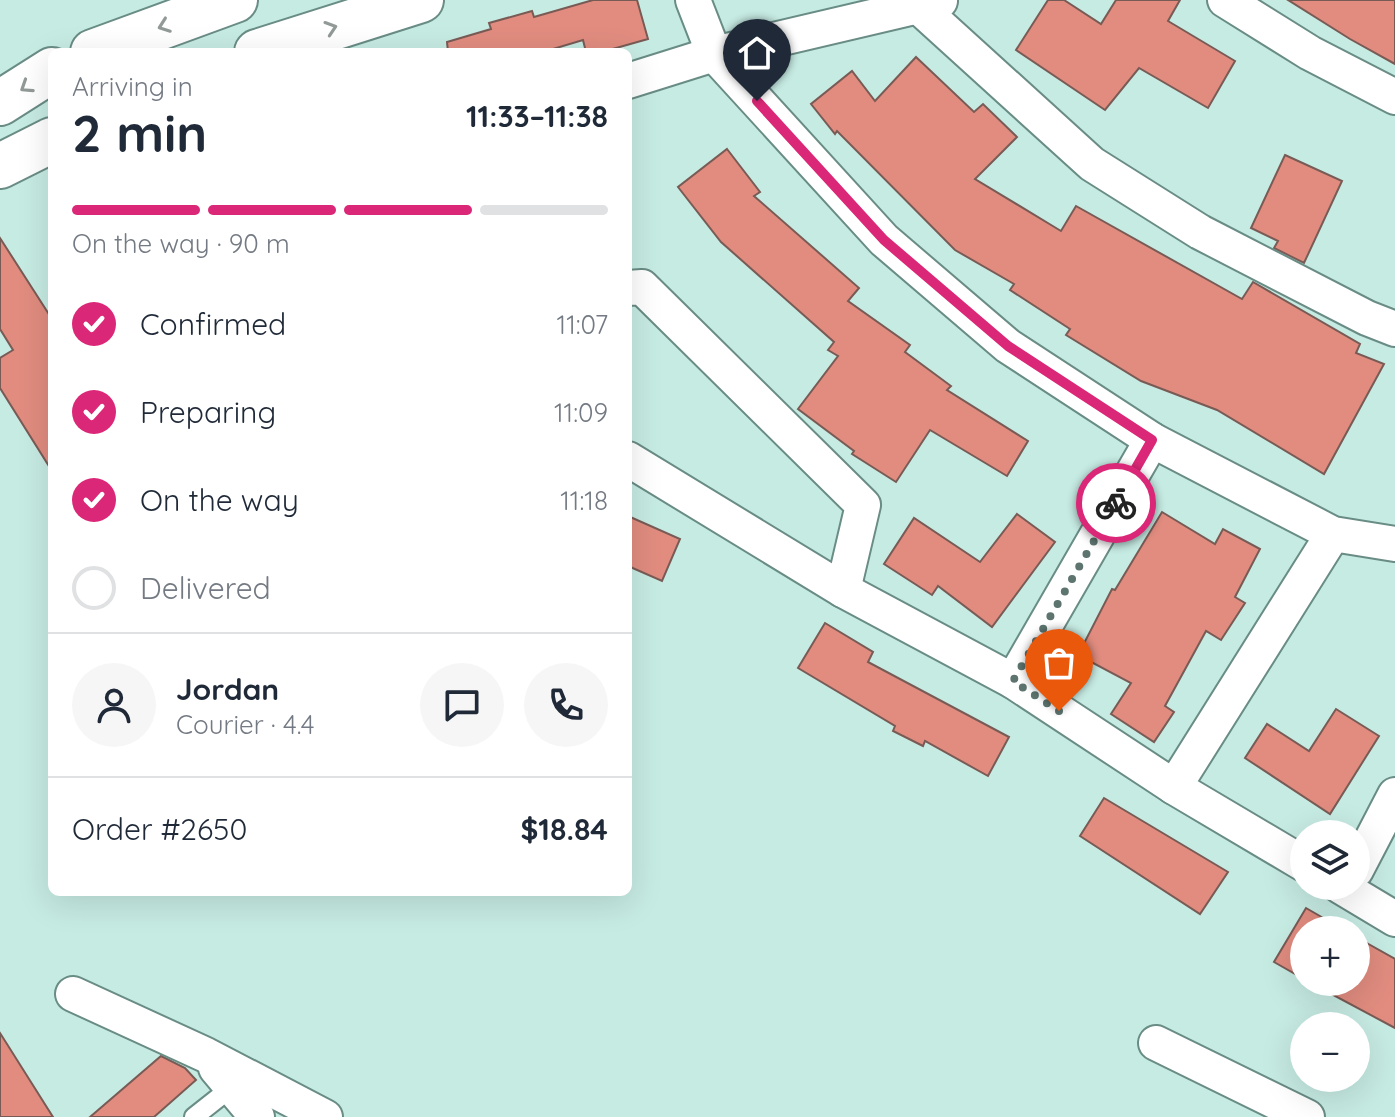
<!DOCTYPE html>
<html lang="en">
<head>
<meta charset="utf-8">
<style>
  body { margin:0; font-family:Quicksand,sans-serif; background:#f6f6f7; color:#1f2937; height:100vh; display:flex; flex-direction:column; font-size:30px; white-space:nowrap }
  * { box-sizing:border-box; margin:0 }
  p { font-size:26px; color:#747a83 }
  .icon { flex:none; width:44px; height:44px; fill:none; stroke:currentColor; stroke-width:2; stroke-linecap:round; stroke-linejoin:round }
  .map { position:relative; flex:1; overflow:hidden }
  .side { position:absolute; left:48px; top:48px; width:584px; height:848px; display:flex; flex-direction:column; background:#fff; border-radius:12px; box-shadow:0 8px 32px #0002 }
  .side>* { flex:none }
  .controls { position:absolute; left:1290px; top:820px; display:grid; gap:16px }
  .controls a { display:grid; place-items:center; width:80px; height:80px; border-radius:50%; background:#fff; box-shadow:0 8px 32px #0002; font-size:40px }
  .pin { position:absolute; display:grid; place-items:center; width:68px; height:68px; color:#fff; margin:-82px -34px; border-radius:50% 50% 50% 0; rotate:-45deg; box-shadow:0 0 8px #0007 }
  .pin .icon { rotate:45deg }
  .courier { position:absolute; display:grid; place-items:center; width:80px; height:80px; margin:-40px; border:6px solid #db2777; border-radius:50%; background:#fff; color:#222; box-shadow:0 2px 10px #0007 }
  .head em { font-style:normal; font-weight:700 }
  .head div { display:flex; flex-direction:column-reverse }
  .head { display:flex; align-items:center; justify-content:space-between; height:136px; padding:0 24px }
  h1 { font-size:52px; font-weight:700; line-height:60px }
  .bar { display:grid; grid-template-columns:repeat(4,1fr); gap:12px 8px; align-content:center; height:96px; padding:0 24px }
  .bar i { height:10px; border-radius:6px; background:#e0e1e3 }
  .bar .current { background:#db2777 }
  .bar p { grid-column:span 4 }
  .line { display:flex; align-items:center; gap:20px; padding:0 24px; border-top:2px solid #e0e1e3 }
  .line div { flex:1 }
  .round { display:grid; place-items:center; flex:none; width:84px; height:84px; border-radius:42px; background:#f6f6f7 }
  ol { padding:0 24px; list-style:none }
  li { display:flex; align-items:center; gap:24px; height:88px }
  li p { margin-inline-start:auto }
  li .icon { padding:8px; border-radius:50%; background:#db2777; color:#fff; stroke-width:4 }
  li:last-child { color:#747a83 }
  li i { width:44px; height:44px; border:4px solid #e0e1e3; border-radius:50% }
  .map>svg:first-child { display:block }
  .building { fill:#e18c7f; stroke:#795b56; stroke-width:2 }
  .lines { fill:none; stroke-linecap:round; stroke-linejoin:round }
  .lane-casing { stroke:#698c85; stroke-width:22 }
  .street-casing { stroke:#698c85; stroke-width:38 }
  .secondary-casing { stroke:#698c85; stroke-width:48 }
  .lane { stroke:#fff; stroke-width:18 }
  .street { stroke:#fff; stroke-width:34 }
  .secondary { stroke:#fff; stroke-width:44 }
  .oneway { stroke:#929a98 }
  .done { stroke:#5d746f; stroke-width:8; stroke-dasharray:0 14.4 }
  .route { stroke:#db2777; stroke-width:10 }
</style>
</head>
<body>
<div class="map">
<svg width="1395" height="1117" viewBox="0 0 1395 1117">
  <rect width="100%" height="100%" fill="#c6ebe3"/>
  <g class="building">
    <path d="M 593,0 L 637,0 L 648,39 L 602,52 L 586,52 L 583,40 L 543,52 L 448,52 L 447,42 L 491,29 L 489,23 L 532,11 L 534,17 Z"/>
    <path d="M 1048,0 L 1064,0 L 1101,24 L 1116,0 L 1180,0 L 1168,21 L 1235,61 L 1208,108 L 1139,68 L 1105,110 L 1016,50 Z"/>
    <path d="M 1288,0 L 1395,0 L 1395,64 L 1350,39 Z"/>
    <path d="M 916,57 L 974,112 L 983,104 L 1017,137 L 975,179 L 1061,231 L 1076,206 L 1242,299 L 1253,282 L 1360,344 L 1356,353 L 1384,364 L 1324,474 L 1217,410 L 1141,381 L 1066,335 L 1070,329 L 1010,290 L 1014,284 L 955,250 L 837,131 L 835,134 L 811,104 L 852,71 L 875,101 Z"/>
    <path d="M 727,149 L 760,192 L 754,196 L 859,288 L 848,301 L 910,345 L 905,352 L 951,386 L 947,390 L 1028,441 L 1007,476 L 930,430 L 896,482 L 852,454 L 854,451 L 798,409 L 838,356 L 828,350 L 834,342 L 721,242 L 678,187 Z"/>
    <path d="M 1285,155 L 1342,181 L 1304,263 L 1274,248 L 1278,241 L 1251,228 Z"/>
    <path d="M 0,238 L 52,319 L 52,471 L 0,388 L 0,358 L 13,350 L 0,329 Z"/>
    <path d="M 1162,512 L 1215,544 L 1223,529 L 1260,549 L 1235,597 L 1245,603 L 1221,640 L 1206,631 L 1165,706 L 1174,712 L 1154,742 L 1111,714 L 1131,683 L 1078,655 L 1112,589 L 1115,590 Z"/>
    <path d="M 1017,514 L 1055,542 L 992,627 L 938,586 L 932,595 L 884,564 L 914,518 L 980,562 Z"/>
    <path d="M 628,516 L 680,539 L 662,581 L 628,566 Z"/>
    <path d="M 825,623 L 873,652 L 868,662 L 1009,737 L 988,776 L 925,741 L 923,746 L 893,731 L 895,726 L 798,668 Z"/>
    <path d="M 1336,709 L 1379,736 L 1330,814 L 1245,758 L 1267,724 L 1309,751 Z"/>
    <path d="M 1104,798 L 1228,872 L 1200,914 L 1080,836 Z"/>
    <path d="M 1306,908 L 1344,930 L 1304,930 L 1304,979 L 1274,962 Z"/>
    <path d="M 1356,937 L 1395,959 L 1395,1028 L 1309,982 L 1356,982 Z"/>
    <path d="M 0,1033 L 53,1117 L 0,1117 Z"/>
    <path d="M 161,1056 L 185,1068 L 196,1080 L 154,1117 L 90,1117 Z"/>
  </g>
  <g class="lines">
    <defs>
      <path id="lane" d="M 194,1117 L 232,1087"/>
      <g id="street">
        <path d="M 693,0 L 714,54 L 884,240 L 1008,346 L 1152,440 L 1333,534 L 1395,544"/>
        <path d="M 1225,0 L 1310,53 L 1395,97"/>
        <path d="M 919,7 L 1092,164 L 1200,232 L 1367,318 L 1395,329"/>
        <path d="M 628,81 L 714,54 L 940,1"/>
        <path d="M 628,288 L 642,287 L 863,505 L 843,590"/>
        <path d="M 628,459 L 843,590 L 1013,681 L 1152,440"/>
        <path d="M 1013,681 L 1174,787"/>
        <path d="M 1304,864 L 1174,787 L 1333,534"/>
        <path d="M 1356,870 L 1395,795"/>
        <path d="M 1340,886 L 1395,919"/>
        <path d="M 73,994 L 206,1055 L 325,1117"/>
        <path d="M 1156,1043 L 1307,1117"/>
        <path d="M 216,1068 L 257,1117"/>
      </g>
      <g id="secondary">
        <path d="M 93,52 L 235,0"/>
        <path d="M 257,52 L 421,0"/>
        <path d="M 0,103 L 52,70"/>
        <path d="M 0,166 L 52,140"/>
      </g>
    </defs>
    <use href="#lane" class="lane-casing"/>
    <use href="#street" class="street-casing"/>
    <use href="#secondary" class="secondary-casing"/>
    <use href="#lane" class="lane"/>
    <use href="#street" class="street"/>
    <use href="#secondary" class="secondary"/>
  </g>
  <defs><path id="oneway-chevron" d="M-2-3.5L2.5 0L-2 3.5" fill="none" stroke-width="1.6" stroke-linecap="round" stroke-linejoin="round" transform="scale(2)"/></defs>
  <g class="oneway">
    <use href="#oneway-chevron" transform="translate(164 26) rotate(160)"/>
    <use href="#oneway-chevron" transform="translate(331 28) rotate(-18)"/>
    <use href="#oneway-chevron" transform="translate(26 87) rotate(147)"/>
  </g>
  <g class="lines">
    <path class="done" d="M 1059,711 L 1013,681 L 1116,503"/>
    <path class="route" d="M 757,101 L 884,240 L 1008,346 L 1152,440 L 1116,503"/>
  </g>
</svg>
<div class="controls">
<a><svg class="icon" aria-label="layers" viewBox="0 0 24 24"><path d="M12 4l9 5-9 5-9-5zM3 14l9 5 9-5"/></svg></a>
<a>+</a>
<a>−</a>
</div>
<div class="pin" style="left:1059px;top:711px;background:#ea580c"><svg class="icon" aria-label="bag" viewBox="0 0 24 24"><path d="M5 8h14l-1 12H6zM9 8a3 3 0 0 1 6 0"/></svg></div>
<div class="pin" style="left:757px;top:101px;background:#1f2937"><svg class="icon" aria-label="home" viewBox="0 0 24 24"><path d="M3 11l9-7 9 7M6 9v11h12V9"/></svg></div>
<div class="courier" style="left:1116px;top:503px"><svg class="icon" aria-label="bike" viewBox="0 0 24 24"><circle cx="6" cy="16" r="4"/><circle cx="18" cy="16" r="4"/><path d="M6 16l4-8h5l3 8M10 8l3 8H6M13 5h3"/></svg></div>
<section class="side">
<div class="head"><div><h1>2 min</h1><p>Arriving in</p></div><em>11:33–11:38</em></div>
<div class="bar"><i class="current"></i><i class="current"></i><i class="current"></i><i></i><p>On the way · 90 m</p></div>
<ol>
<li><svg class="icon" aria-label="check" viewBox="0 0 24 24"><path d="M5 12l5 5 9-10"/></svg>Confirmed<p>11:07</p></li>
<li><svg class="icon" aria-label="check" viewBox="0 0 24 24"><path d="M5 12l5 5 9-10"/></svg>Preparing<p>11:09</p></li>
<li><svg class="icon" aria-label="check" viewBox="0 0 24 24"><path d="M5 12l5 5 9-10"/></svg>On the way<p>11:18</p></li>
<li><i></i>Delivered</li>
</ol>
<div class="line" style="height:144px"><a class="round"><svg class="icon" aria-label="person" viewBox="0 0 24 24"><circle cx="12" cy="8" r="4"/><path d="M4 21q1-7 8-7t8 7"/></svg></a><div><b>Jordan</b><p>Courier · 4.4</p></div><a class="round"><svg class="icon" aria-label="chat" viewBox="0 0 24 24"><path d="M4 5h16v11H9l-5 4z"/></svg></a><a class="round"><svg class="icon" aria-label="phone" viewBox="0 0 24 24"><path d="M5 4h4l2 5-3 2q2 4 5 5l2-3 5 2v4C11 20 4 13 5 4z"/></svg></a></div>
<div class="line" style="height:104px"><div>Order #2650</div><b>$18.84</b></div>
</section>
</div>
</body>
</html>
